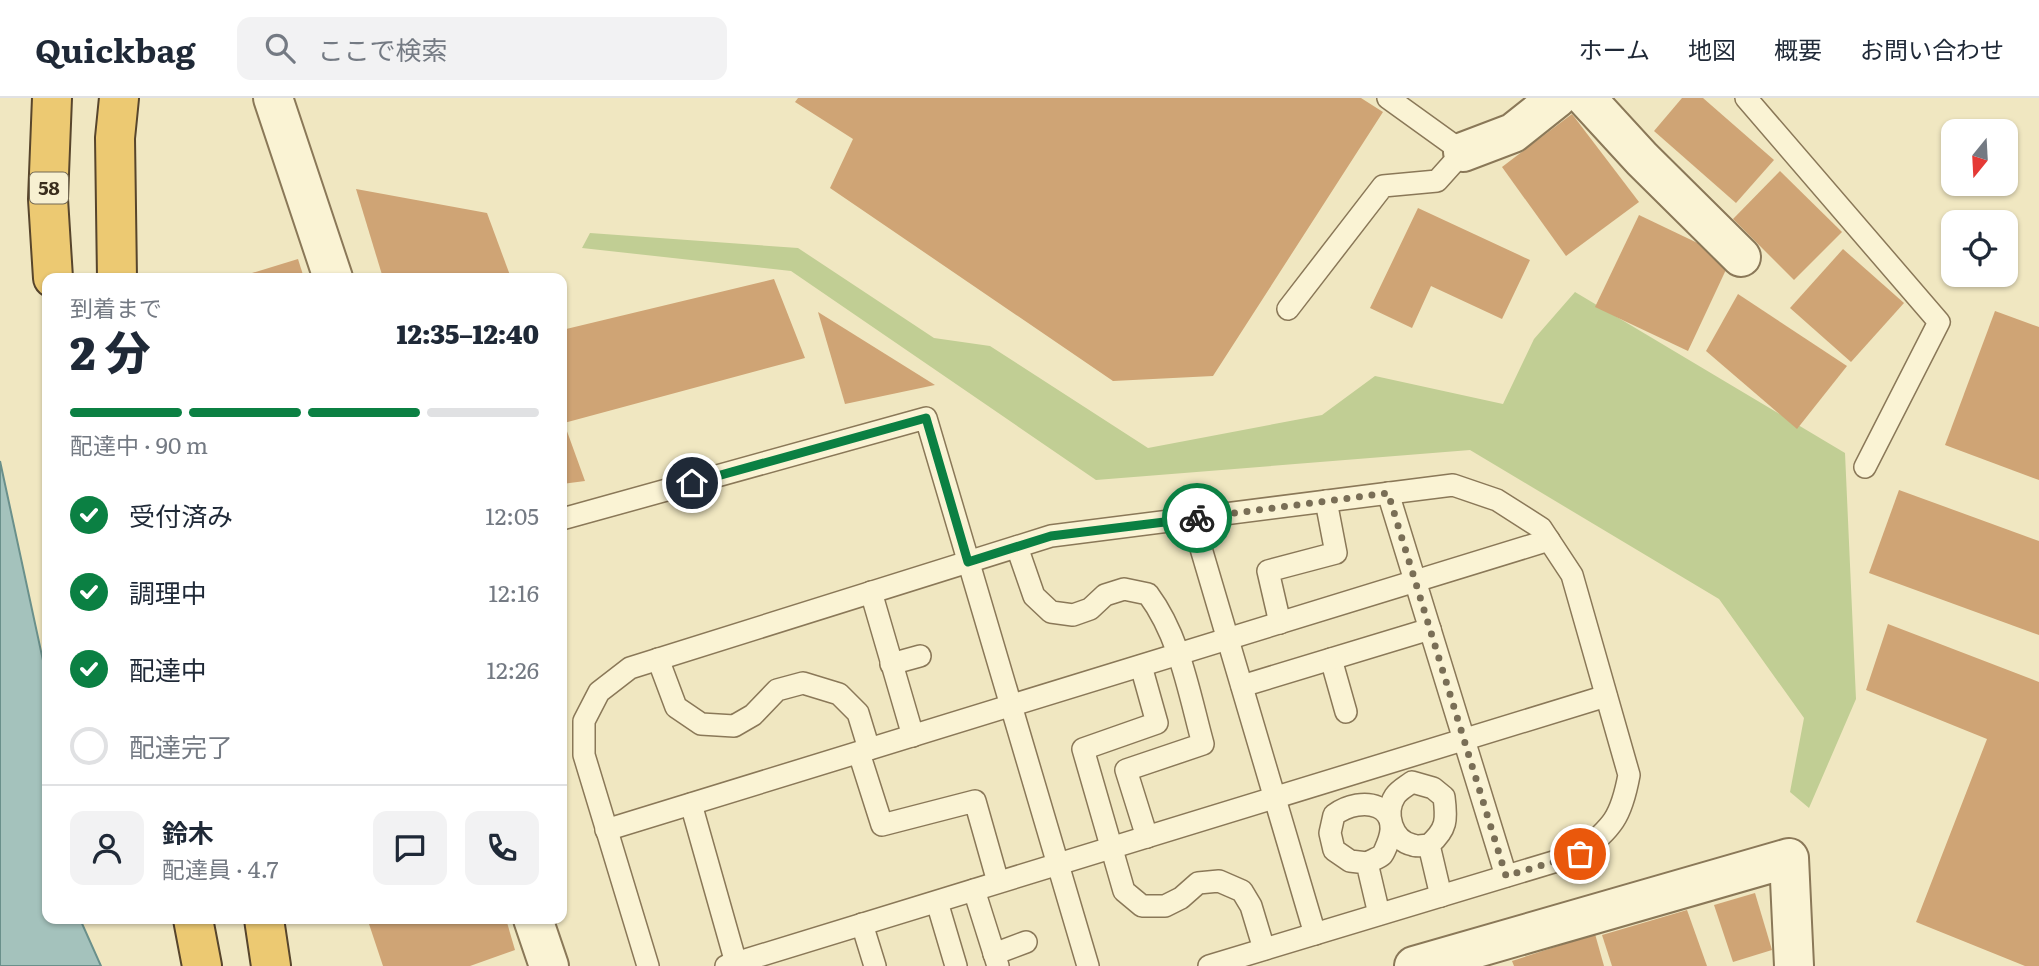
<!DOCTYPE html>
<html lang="ja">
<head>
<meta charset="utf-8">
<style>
  body { margin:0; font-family:Literata,"Noto Sans JP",serif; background:#f2f2f3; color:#1f2937; height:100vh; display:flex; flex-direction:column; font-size:26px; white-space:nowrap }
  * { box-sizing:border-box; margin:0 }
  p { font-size:23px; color:#747a83 }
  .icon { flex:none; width:38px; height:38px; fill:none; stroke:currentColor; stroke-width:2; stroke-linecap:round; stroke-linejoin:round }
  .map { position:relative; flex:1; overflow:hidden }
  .sheet { position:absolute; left:42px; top:175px; width:525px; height:651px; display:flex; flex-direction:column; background:#fff; border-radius:14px; box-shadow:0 2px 5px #0004 }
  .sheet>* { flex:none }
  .needle { width:46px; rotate:198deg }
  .controls { position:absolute; left:1941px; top:21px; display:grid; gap:14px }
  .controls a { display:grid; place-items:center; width:77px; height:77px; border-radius:14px; background:#fff; box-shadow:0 2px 5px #0004; font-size:35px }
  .pin { position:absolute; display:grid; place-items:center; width:60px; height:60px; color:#fff; margin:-30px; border:4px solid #fff; border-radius:50%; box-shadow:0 2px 7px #0007 }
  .courier { position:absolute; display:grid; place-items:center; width:70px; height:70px; margin:-35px; border:5px solid #0b8043; border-radius:50%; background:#fff; color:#222; box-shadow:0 2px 9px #0007 }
  .head em { font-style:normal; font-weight:800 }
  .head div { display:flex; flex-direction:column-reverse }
  .head { display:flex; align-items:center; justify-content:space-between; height:119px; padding:0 28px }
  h1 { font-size:46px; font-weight:800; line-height:52px }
  .bar { display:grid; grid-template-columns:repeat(4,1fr); gap:10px 7px; align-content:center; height:84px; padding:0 28px }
  .bar i { height:9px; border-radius:5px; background:#e0e1e3 }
  .bar .on { background:#0b8043 }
  .bar p { grid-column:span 4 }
  .line { display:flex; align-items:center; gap:18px; padding:0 28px; border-top:2px solid #e0e1e3 }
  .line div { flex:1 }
  .round { display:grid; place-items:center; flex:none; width:74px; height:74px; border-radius:14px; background:#f2f2f3 }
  ol { padding:0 28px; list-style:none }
  li { display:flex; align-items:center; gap:21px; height:77px }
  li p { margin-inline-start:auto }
  li .icon { padding:7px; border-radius:50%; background:#0b8043; color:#fff; stroke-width:4 }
  li:last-child { color:#747a83 }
  li i { width:38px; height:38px; border:4px solid #e0e1e3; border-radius:50% }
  header { display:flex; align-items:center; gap:42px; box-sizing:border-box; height:98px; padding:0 35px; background:#fff; border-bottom:2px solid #e0e1e3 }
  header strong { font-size:33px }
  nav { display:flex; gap:38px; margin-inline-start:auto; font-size:24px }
  .search { width:490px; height:63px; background:#f2f2f3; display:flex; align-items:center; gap:18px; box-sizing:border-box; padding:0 24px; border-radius:14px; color:#747a83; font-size:26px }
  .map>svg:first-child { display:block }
  .green { fill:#c1ce94 }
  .water { fill:#a4c2bc; stroke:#6a908b; stroke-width:2 }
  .building { fill:#cfa475 }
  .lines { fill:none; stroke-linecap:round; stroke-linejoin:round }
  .service-casing { stroke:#8a7858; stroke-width:24 }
  .minor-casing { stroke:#8a7858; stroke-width:42 }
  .tertiary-casing { stroke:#8a7858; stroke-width:42 }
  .trunk-casing { stroke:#57452c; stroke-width:42 }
  .service { stroke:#faf3d4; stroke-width:21 }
  .minor { stroke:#faf3d4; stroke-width:38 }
  .tertiary { stroke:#faf3d4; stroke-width:38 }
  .trunk { stroke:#ecc972; stroke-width:38 }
  .done { stroke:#796e56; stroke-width:7; stroke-dasharray:0 12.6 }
  .route { stroke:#0b8043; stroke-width:9 }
  .labels { text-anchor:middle; stroke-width:5; stroke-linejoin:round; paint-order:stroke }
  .shield { fill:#f7f0d1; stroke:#726853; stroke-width:2 }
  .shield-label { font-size:19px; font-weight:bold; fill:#392d1d }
</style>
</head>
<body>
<header>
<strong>Quickbag</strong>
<div class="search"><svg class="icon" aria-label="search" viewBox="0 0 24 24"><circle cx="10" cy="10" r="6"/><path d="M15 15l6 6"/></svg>ここで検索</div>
<nav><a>ホーム</a><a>地図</a><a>概要</a><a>お問い合わせ</a></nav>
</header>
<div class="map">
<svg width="2039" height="868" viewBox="0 0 2039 868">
  <rect width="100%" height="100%" fill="#f0e7c1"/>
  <path class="green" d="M 590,135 L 798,150 L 934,240 L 990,248 L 1148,350 L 1322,317 L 1375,278 L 1503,306 L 1534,241 L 1575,194 L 1845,355 L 1856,601 L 1809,710 L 1790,694 L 1804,620 L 1719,501 L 1470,352 L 1096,382 L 791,173 L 582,150 Z"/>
  <path class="water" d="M 0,363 L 47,581 L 47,821 L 80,821 L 101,868 L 0,868 Z"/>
  <g class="building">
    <path d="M 798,0 L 1361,0 L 1383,14 L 1213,278 L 1113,283 L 830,90 L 853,41 L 795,4 Z"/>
    <path d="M 1682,0 L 1703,0 L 1774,62 L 1736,105 L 1654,33 Z"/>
    <path d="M 1572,16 L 1639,104 L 1566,158 L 1502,69 Z"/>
    <path d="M 1780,73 L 1842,134 L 1794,182 L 1733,121 Z"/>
    <path d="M 356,91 L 487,115 L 511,180 L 383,180 Z"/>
    <path d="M 1418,110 L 1530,162 L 1502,221 L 1431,188 L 1412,230 L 1370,210 Z"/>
    <path d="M 1639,117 L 1731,161 L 1688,253 L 1595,209 Z"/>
    <path d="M 1843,151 L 1904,205 L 1851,264 L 1790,210 Z"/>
    <path d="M 298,161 L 304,180 L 236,180 Z"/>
    <path d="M 774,181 L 805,260 L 564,325 L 585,383 L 562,386 L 562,232 Z"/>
    <path d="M 1738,196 L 1847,268 L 1797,331 L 1706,253 Z"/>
    <path d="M 1995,213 L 2039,229 L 2039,382 L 1945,347 Z"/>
    <path d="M 818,214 L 935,287 L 845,306 Z"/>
    <path d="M 1899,392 L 2039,443 L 2039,537 L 1869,475 Z"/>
    <path d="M 1888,526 L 2039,584 L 2039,868 L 2025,868 L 1916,824 L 1987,641 L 1866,592 Z"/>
    <path d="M 1755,795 L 1772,852 L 1733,864 L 1714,807 Z"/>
    <path d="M 1687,812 L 1707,868 L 1612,868 L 1602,837 Z"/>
    <path d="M 377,821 L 506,821 L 515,852 L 470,868 L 383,868 L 368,823 Z"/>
    <path d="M 1595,836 L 1604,868 L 1514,868 L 1512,863 Z"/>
  </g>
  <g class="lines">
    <defs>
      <g id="service">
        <path d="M 1746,0 L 1939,224 L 1865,369"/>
        <path d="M 1288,211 L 1383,88 L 1437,83 L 1463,54 L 1388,0"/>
        <path d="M 1388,395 L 1506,778"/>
        <path d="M 1192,420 L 1315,836"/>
        <path d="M 562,421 L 926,320 L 1088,868"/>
        <path d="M 1017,449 L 1034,498 L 1051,514 L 1073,517 L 1090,511 L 1105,497 L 1124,491 L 1148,496 C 1180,539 1189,595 1203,646 L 1126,672 L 1147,739"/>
        <path d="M 871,494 L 913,638"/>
        <path d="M 1280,525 L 1268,473 L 1336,455 L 1326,403"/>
        <path d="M 658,561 L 676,609 L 701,626 L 734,628 L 753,617 L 777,592 L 803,585 L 839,596 L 858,615 L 869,651"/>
        <path d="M 1331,561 L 1346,614"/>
        <path d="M 891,566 L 920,558"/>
        <path d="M 1141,568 L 1157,625 L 1083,651 L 1124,793 L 1142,808 L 1165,808 L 1181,800 L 1198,785 L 1219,783 L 1242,793 L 1251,808 L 1264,851"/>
        <path d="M 1242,588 L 1430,531"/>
        <path d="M 859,655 L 882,727 L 975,703 L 998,784"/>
        <path d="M 691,706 L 736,865"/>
        <path d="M 606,732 L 1549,442"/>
        <path d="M 1429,747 C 1425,747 1417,749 1413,747 C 1392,743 1384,715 1395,698 C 1399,692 1407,688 1412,684 L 1433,690 L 1444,699 C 1447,722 1447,731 1429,747 L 1441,798"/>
        <path d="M 1367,765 C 1372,762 1379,760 1382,757 C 1384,755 1386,749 1387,747 C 1404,707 1363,696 1334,717 L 1330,735 L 1334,752 L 1350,763 L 1367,765 L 1379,816"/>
        <path d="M 974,792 L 998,868"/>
        <path d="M 937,804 L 956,868"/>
        <path d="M 862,826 L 875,868"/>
        <path d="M 994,856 L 1026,844"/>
        <path d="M 648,868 L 584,657 L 584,623 L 599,594 L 630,570 L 1051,438 L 1453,387 L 1497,402 L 1541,430 L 1572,477 L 1629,677 C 1621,720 1613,728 1580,756 L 1209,868"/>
        <path d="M 726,868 L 1606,598"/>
      </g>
      <g id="minor">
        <path d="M 1586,0 L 1642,61 L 1741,159"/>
        <path d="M 1463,54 L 1513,35 L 1557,0"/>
        <path d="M 1414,868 L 1789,760 L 1794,868"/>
      </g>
      <g id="tertiary">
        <path d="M 273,0 L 333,180"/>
        <path d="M 533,821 L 549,868"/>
      </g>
      <g id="trunk">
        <path d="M 52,0 L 48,101 L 53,180"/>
        <path d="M 117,180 L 115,40 L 119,0"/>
        <path d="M 193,821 L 202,868"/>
        <path d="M 264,821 L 271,868"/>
      </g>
    </defs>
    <use href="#service" class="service-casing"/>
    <use href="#minor" class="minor-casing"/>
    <use href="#tertiary" class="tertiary-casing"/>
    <use href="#trunk" class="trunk-casing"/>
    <use href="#service" class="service"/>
    <use href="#minor" class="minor"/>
    <use href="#tertiary" class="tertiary"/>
    <use href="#trunk" class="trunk"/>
  </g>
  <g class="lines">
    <path class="done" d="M 1197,420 L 1388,395 L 1506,778 L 1580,756"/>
    <path class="route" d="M 692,385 L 926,320 L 968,464 L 1051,438 L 1197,420"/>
  </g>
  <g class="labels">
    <rect class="shield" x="30" y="74.5" width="38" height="31" rx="5"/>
    <g class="shield-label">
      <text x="49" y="97">58</text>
    </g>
  </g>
</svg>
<div class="controls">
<a><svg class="needle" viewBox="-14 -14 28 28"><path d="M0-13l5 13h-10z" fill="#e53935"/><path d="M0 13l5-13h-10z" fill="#747a83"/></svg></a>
<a><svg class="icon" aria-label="locate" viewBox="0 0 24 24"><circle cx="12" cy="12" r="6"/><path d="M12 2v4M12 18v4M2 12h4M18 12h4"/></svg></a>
</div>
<div class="pin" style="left:1580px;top:756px;background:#ea580c"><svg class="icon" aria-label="bag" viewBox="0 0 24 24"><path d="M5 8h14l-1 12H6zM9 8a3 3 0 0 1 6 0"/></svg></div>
<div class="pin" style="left:692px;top:385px;background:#1f2937"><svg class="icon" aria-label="home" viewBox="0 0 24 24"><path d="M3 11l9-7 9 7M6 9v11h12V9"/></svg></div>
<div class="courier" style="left:1197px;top:420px"><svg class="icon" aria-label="bike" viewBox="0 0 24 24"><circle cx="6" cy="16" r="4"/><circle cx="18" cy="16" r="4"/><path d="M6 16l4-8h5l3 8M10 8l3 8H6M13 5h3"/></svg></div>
<section class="sheet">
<div class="head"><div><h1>2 分</h1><p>到着まで</p></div><em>12:35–12:40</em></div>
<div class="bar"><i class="on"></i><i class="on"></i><i class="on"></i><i></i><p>配達中 · 90 m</p></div>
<ol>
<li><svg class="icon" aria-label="check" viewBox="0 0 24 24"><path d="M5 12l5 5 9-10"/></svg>受付済み<p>12:05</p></li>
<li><svg class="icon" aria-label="check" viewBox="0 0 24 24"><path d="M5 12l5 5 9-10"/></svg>調理中<p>12:16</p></li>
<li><svg class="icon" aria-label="check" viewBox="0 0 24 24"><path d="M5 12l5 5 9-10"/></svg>配達中<p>12:26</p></li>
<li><i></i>配達完了</li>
</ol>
<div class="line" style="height:126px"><a class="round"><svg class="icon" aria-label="person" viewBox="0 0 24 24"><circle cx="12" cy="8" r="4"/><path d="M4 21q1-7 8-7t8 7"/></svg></a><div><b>鈴木</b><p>配達員 · 4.7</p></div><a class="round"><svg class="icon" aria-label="chat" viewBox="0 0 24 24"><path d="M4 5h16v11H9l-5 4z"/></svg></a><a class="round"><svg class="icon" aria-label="phone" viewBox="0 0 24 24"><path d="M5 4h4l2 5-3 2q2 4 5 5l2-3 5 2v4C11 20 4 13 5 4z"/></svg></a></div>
</section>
</div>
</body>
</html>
